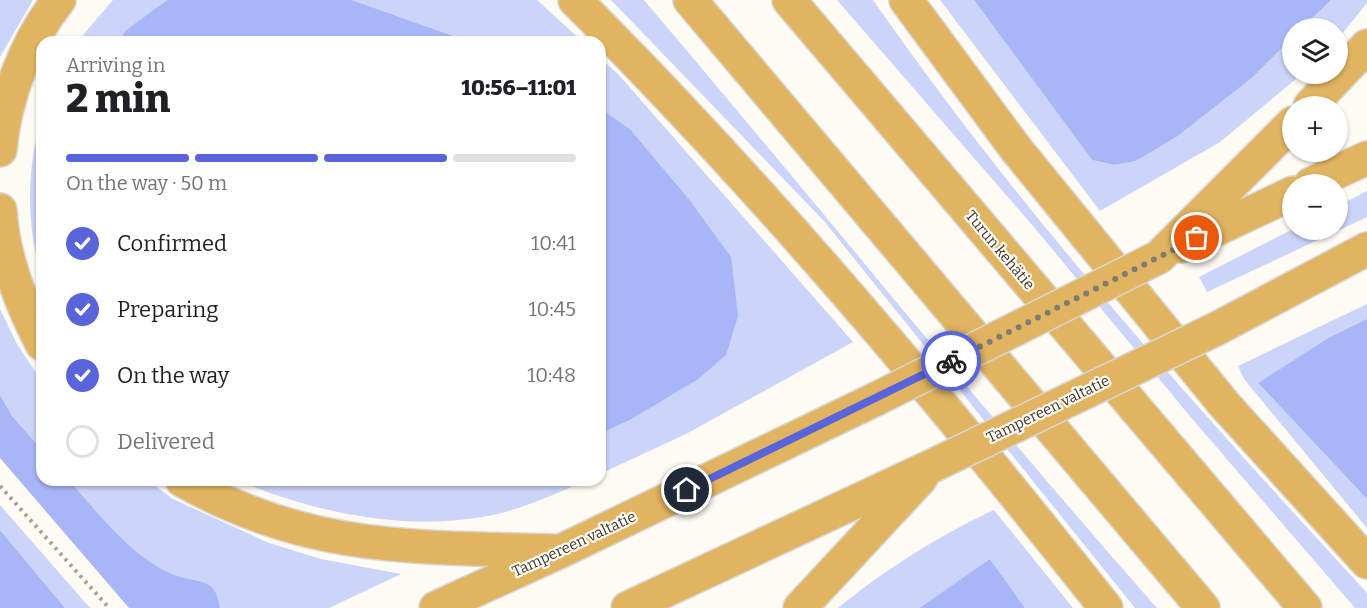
<!DOCTYPE html>
<html lang="en">
<head>
<meta charset="utf-8">
<style>
  body { margin:0; font-family:Bitter,serif; background:#f6f6f6; color:#202124; height:100vh; display:flex; flex-direction:column; font-size:22px; white-space:nowrap }
  * { box-sizing:border-box; margin:0 }
  p { font-size:20px; color:#757577 }
  .icon { flex:none; width:33px; height:33px; fill:none; stroke:currentColor; stroke-width:2; stroke-linecap:round; stroke-linejoin:round }
  .map { position:relative; flex:1; overflow:hidden }
  .panel { position:absolute; left:36px; top:36px; width:570px; height:450px; display:flex; flex-direction:column; background:#fff; border-radius:18px; box-shadow:0 2px 4px #0004 }
  .panel>* { flex:none }
  .controls { position:absolute; left:1282px; top:18px; display:grid; gap:12px }
  .controls a { display:grid; place-items:center; width:66px; height:66px; border-radius:50%; background:#fff; box-shadow:0 2px 4px #0004; font-size:30px }
  .pin { position:absolute; display:grid; place-items:center; width:51px; height:51px; color:#fff; margin:-26px; border:3px solid #fff; border-radius:50%; box-shadow:0 2px 6px #0007 }
  .courier { position:absolute; display:grid; place-items:center; width:60px; height:60px; margin:-30px; border:4px solid #5963da; border-radius:50%; background:#fff; color:#222; box-shadow:0 2px 8px #0007 }
  .head em { font-style:normal; font-weight:800 }
  .head div { display:flex; flex-direction:column-reverse }
  .head { display:flex; align-items:center; justify-content:space-between; height:102px; padding:0 30px }
  h1 { font-size:39px; font-weight:800; line-height:45px }
  .bar { display:grid; grid-template-columns:repeat(4,1fr); gap:9px 6px; align-content:center; height:72px; padding:0 30px }
  .bar i { height:8px; border-radius:4px; background:#e0e0e0 }
  .bar .current { background:#5963da }
  .bar p { grid-column:span 4 }
  ol { padding:0 30px; list-style:none }
  li { display:flex; align-items:center; gap:18px; height:66px }
  li p { margin-inline-start:auto }
  li .icon { padding:6px; border-radius:50%; background:#5963da; color:#fff; stroke-width:4 }
  li:last-child { color:#757577 }
  li i { width:33px; height:33px; border:3px solid #e0e0e0; border-radius:50% }
  .map>svg:first-child { display:block }
  .green { fill:#cbd4f9 }
  .forest { fill:#a8b6f7 }
  .lines { fill:none; stroke-linecap:round; stroke-linejoin:round }
  .highway-casing { stroke:#d8d7d5; stroke-width:36 }
  .path { stroke:#a7a39a; stroke-width:4; stroke-dasharray:3 4.5; stroke-linecap:butt }
  .highway { stroke:#e1b461; stroke-width:33 }
  .highway-bridge-casing { stroke:#d8d7d5; stroke-width:36; stroke-linecap:butt }
  .highway-bridge { stroke:#e1b461; stroke-width:33 }
  .done { stroke:#817c72; stroke-width:6; stroke-dasharray:0 10.8 }
  .route { stroke:#5963da; stroke-width:8 }
  .labels { text-anchor:middle; stroke-width:4.5; stroke-linejoin:round; paint-order:stroke }
  .street-label { font-size:15px; fill:#3e372c; stroke:#fefbf5 }
</style>
</head>
<body>
<div class="map">
<svg width="1367" height="608" viewBox="0 0 1367 608">
  <rect width="100%" height="100%" fill="#fefbf5"/>
  <g class="green">
    <path d="M 0,0 L 33,0 L 0,57 Z"/>
    <path d="M 113,0 L 167,0 L 126,30 L 118,42 L 77,42 Z"/>
    <path d="M 352,0 L 537,0 L 583,42 L 470,42 Z"/>
    <path d="M 611,0 L 644,0 C 816,202 982,410 1157,608 L 1135,608 L 824,221 Z"/>
    <path d="M 837,0 L 873,0 C 1020,211 1193,404 1367,593 L 1367,608 L 1355,608 L 1188,414 L 1039,233 Z"/>
    <path d="M 940,0 L 974,0 L 1092,160 L 1114,165 L 1136,161 L 1178,136 L 1253,77 L 1293,37 L 1293,74 L 1302,74 L 1220,142 L 1100,211 Z"/>
    <path d="M 1331,0 L 1367,0 L 1367,3 L 1338,39 L 1338,28 L 1302,28 Z"/>
    <path d="M 600,58 L 618,74 L 853,342 L 686,434 L 600,474 L 600,434 L 632,419 L 697,380 L 688,198 L 630,129 L 600,108 Z"/>
    <path d="M 42,116 L 42,276 C 25,225 27,166 42,116 Z"/>
    <path d="M 1367,191 L 1367,217 L 1207,292 L 1199,277 L 1293,229 L 1338,230 L 1338,206 Z"/>
    <path d="M 1367,304 L 1367,319 L 1328,338 L 1258,383 L 1367,499 L 1367,528 L 1244,379 L 1238,366 Z"/>
    <path d="M 0,309 L 17,344 L 42,382 L 42,450 L 12,416 L 0,395 Z"/>
    <path d="M 69,480 L 147,480 L 173,499 L 269,543 L 321,559 L 401,574 L 329,608 L 220,608 C 216,574 195,584 172,574 C 131,556 98,513 69,480 Z"/>
    <path d="M 237,480 L 587,480 C 551,496 514,513 475,518 C 397,530 309,511 237,480 Z"/>
    <path d="M 0,505 L 90,608 L 65,608 L 0,530 Z"/>
    <path d="M 994,510 L 1073,608 L 1025,608 L 990,559 L 919,608 L 838,608 C 884,570 940,535 994,510 Z"/>
  </g>
  <g class="forest">
    <path d="M 167,0 L 352,0 L 470,42 L 118,42 L 126,30 Z"/>
    <path d="M 974,0 L 1331,0 L 1302,28 L 1293,28 L 1293,37 L 1253,77 L 1178,136 L 1136,161 L 1114,165 L 1092,160 Z"/>
    <path d="M 600,108 L 630,129 L 688,198 L 731,257 L 738,316 L 726,355 L 697,380 L 632,419 L 600,434 Z"/>
    <path d="M 1367,319 L 1367,499 L 1258,383 L 1328,338 Z"/>
    <path d="M 0,395 L 12,416 L 42,450 L 42,480 L 69,480 C 98,513 131,556 172,574 C 195,584 216,574 220,608 L 129,608 L 0,458 Z"/>
    <path d="M 0,530 L 65,608 L 0,608 Z"/>
    <path d="M 990,559 L 1025,608 L 919,608 Z"/>
  </g>
  <g class="lines">
    <defs>
      <g id="highway">
        <path d="M 575,0 C 766,191 939,397 1106,608"/>
        <path d="M 690,0 L 1203,608"/>
        <path d="M 789,0 L 1305,608"/>
        <path d="M 906,0 L 1016,149 L 1224,404 L 1367,562"/>
        <path d="M 1310,106 L 1367,46"/>
        <path d="M 0,150 C 5,97 26,41 59,0"/>
        <path d="M 1311,184 L 1367,158"/>
        <path d="M 0,210 C 3,258 20,302 42,344"/>
        <path d="M 1181,246 L 1293,193"/>
        <path d="M 1159,257 L 1293,123"/>
        <path d="M 1216,329 L 1367,249"/>
        <path d="M 182,480 C 308,552 415,547 553,551"/>
        <path d="M 436,608 L 561,551 L 876,399"/>
        <path d="M 628,608 L 932,466"/>
        <path d="M 800,608 L 921,478"/>
      </g>
    </defs>
    <use href="#highway" class="highway-casing"/>
    <path class="path" d="M 0,486 L 109,608"/>
    <use href="#highway" class="highway"/>
    <defs>
      <g id="highway-bridge">
        <path d="M 876,399 L 1159,257"/>
        <path d="M 932,466 L 1216,329"/>
      </g>
    </defs>
    <use href="#highway-bridge" class="highway-bridge-casing"/>
    <use href="#highway-bridge" class="highway-bridge"/>
  </g>
  <g class="lines">
    <path class="done" d="M 951,361 L 1197,238"/>
    <path class="route" d="M 687,490 L 951,361"/>
  </g>
  <g class="labels">
    <g class="street-label">
      <text transform="translate(1000 250) rotate(50)" y="5">Turun kehätie</text>
      <text transform="translate(1048 409) rotate(-26)" y="5">Tampereen valtatie</text>
      <text transform="translate(574 544) rotate(-25)" y="5">Tampereen valtatie</text>
    </g>
  </g>
</svg>
<div class="controls">
<a><svg class="icon" aria-label="layers" viewBox="0 0 24 24"><path d="M12 4l9 5-9 5-9-5zM3 14l9 5 9-5"/></svg></a>
<a>+</a>
<a>−</a>
</div>
<div class="pin" style="left:1197px;top:238px;background:#ea580c"><svg class="icon" aria-label="bag" viewBox="0 0 24 24"><path d="M5 8h14l-1 12H6zM9 8a3 3 0 0 1 6 0"/></svg></div>
<div class="pin" style="left:687px;top:490px;background:#1f2937"><svg class="icon" aria-label="home" viewBox="0 0 24 24"><path d="M3 11l9-7 9 7M6 9v11h12V9"/></svg></div>
<div class="courier" style="left:951px;top:361px"><svg class="icon" aria-label="bike" viewBox="0 0 24 24"><circle cx="6" cy="16" r="4"/><circle cx="18" cy="16" r="4"/><path d="M6 16l4-8h5l3 8M10 8l3 8H6M13 5h3"/></svg></div>
<section class="panel">
<div class="head"><div><h1>2 min</h1><p>Arriving in</p></div><em>10:56–11:01</em></div>
<div class="bar"><i class="current"></i><i class="current"></i><i class="current"></i><i></i><p>On the way · 50 m</p></div>
<ol>
<li><svg class="icon" aria-label="check" viewBox="0 0 24 24"><path d="M5 12l5 5 9-10"/></svg>Confirmed<p>10:41</p></li>
<li><svg class="icon" aria-label="check" viewBox="0 0 24 24"><path d="M5 12l5 5 9-10"/></svg>Preparing<p>10:45</p></li>
<li><svg class="icon" aria-label="check" viewBox="0 0 24 24"><path d="M5 12l5 5 9-10"/></svg>On the way<p>10:48</p></li>
<li><i></i>Delivered</li>
</ol>
</section>
</div>
</body>
</html>
